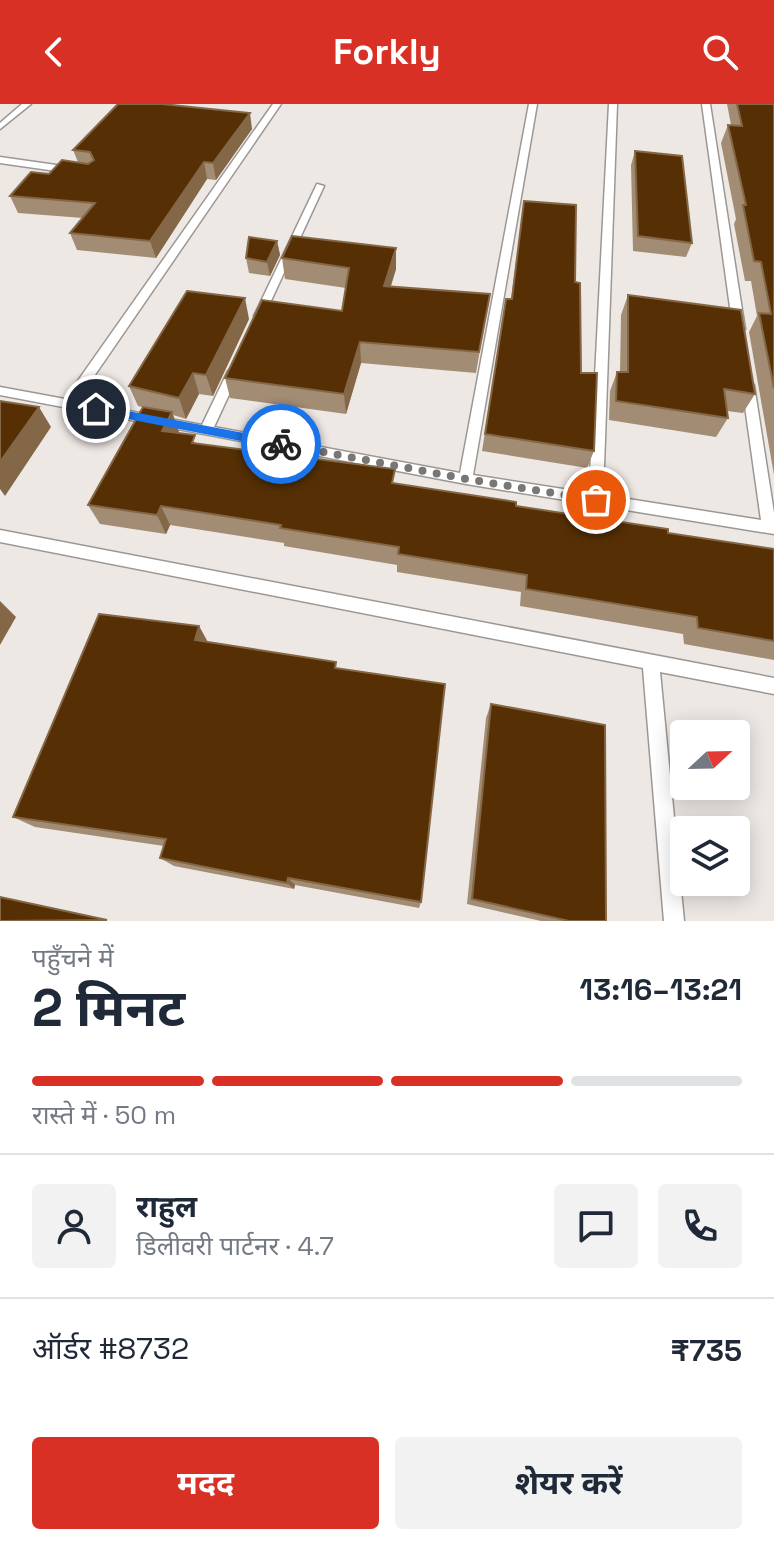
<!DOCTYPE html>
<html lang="hi">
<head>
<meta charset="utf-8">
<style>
  body { margin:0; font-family:"Space Grotesk","Noto Sans Devanagari",sans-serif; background:#f2f2f3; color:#1f2937; height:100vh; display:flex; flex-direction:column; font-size:30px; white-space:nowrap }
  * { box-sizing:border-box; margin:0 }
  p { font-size:26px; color:#747a83 }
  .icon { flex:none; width:44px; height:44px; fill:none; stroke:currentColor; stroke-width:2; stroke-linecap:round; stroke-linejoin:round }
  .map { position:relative; height:817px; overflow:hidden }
  .sheet { display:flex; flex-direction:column; background:#fff; flex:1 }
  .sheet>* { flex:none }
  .needle { width:52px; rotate:68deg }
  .buttons { position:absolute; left:670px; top:616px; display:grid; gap:16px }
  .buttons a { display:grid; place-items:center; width:80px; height:80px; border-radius:8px; background:#fff; box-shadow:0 4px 20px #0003; font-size:40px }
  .pin { position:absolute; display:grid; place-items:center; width:68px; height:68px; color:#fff; margin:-34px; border:4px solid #fff; border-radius:50%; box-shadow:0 2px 8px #0007 }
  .courier { position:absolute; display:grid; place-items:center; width:80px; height:80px; margin:-40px; border:6px solid #1a73e8; border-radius:50%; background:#fff; color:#222; box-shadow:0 2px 10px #0007 }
  .headline em { font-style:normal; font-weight:700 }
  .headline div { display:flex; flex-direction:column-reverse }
  .headline { display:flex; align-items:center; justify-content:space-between; height:136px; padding:0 32px }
  h1 { font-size:52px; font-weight:700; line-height:60px }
  .bar { display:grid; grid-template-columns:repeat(4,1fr); gap:12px 8px; align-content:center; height:96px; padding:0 32px }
  .bar i { height:10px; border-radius:6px; background:#e0e1e3 }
  .bar .current { background:#d93025 }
  .bar p { grid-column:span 4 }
  .line { display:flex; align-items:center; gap:20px; padding:0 32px; border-top:2px solid #e0e1e3 }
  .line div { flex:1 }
  .round { display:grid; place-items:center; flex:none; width:84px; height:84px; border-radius:8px; background:#f2f2f3 }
  .action { display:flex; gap:16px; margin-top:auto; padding:16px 32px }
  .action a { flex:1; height:92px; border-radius:8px; background:#d93025; color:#fff; font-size:32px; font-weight:700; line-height:92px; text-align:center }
  .action a+a { background:#f2f2f3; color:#1f2937 }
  header { display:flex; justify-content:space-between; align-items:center; height:104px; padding:0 32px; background:#d93025; color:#fff; font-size:36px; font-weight:700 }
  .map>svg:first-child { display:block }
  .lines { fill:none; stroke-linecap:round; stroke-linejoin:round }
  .lane-casing { stroke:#9c9793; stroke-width:3 }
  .lane { fill:#fff; fill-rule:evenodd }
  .wall { fill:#a28c74 }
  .shaded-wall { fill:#846747 }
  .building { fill:#563004; stroke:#846747; stroke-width:2 }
  .route { fill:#1a73e8 }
  .done { stroke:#7a7674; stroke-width:8; stroke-dasharray:0 14.4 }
</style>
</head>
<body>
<header><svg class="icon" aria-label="back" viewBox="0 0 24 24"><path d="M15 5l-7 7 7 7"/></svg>Forkly<svg class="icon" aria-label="search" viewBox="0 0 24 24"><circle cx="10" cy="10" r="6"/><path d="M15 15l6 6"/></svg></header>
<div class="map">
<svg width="774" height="817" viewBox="0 0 774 817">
  <rect width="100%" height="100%" fill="#eee8e4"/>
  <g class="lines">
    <defs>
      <g id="lane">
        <path d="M 22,0 L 31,0 L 0,25 L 0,19 Z"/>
        <path d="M 273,0 L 281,0 L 77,297 L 202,321 L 228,267 L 234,263 L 240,267 L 214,323 L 460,369 L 529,0 L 537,0 L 473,371 L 589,389 L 609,0 L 617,0 L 603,391 L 761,416 L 742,281 L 748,277 L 754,281 L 774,409 L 774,430 L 466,380 L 0,291 L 0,283 L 65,295 Z"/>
        <path d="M 702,0 L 710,0 L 745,225 L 739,229 L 733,225 Z"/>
        <path d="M 0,53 L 70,63 L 74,66 L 70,69 L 0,59 Z"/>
        <path d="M 317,80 L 324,82 L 264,212 L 263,214 L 255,214 L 254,212 Z"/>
        <path d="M 0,426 L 774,574 L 774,590 L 660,568 L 684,817 L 664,817 L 643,564 L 0,438 Z"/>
      </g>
    </defs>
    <use href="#lane" class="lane-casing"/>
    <use href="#lane" class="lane"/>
  </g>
  <g class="wall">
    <path d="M 727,0 L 774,0 L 774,371 L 749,228 L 757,212 L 751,177 L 745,177 L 734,120 L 736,115 L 721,39 L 728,21 L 731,21 Z"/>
    <path d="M 176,2 L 252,25 L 216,76 L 207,75 L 156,154 L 77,146 L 70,129 L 83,114 L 18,109 L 10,92 L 78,58 L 73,46 Z"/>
    <path d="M 635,47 L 692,139 L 686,153 L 633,147 L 631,61 Z"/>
    <path d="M 524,97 L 575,178 L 581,269 L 594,347 L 587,364 L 482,347 L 506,195 L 511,195 Z"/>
    <path d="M 277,137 L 280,151 L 270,172 L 249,169 L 246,154 Z"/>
    <path d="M 282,154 L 396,165 L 391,182 L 486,211 L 476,269 L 361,259 L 346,310 L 230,294 L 225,274 L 342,207 L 346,184 L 285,175 Z"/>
    <path d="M 628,191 L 755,290 L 743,309 L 727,307 L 728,314 L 716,333 L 609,316 L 610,287 L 617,268 L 620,268 L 621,211 Z"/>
    <path d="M 249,215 L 213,292 L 199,290 L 186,315 L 173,311 L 179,329 L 198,340 L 395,380 L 668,429 L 774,445 L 774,556 L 684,540 L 683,530 L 520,502 L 521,488 L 397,468 L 397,461 L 284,442 L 284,439 L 170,421 L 166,430 L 100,420 L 88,401 L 142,303 L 138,302 L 129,282 Z"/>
    <path d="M 199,522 L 208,538 L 337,564 L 421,798 L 419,804 L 295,781 L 294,785 L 174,762 L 160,754 L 164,742 L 35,723 L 13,713 Z"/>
    <path d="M 491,600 L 606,817 L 541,817 L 467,800 L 486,614 Z"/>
  </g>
  <g class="shaded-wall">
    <path d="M 250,9 L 252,25 L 216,76 L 213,59 Z"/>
    <path d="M 204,58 L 207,75 L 156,154 L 150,137 Z"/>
    <path d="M 277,137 L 280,151 L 270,172 L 267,158 Z"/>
    <path d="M 396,144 L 396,165 L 384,203 L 384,182 Z"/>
    <path d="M 245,194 L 249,215 L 213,292 L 206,271 Z"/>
    <path d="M 360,238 L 361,259 L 346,310 L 344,290 Z"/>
    <path d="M 193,269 L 199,290 L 186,315 L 179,294 Z"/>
    <path d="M 39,303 L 51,323 L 5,392 L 0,385 L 0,358 Z"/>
    <path d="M 172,308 L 179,328 L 170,347 L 162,327 Z"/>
    <path d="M 161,402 L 170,421 L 166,430 L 157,411 Z"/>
    <path d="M 0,497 L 16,513 L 0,541 Z"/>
    <path d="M 199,522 L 209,541 L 195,536 Z"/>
    <path d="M 288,774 L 295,781 L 294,785 L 287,779 Z"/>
  </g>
  <g class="building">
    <path d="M 118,0 L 162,0 L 250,9 L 213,59 L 204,58 L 150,137 L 70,129 L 95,99 L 10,92 L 31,68 L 49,70 L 62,56 L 88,60 L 94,56 L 90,48 L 73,46 Z"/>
    <path d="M 737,0 L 774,0 L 774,284 L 759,209 L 771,210 L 761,158 L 754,157 L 743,101 L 746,101 L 728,21 L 742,22 Z"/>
    <path d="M 635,47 L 682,52 L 692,139 L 638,132 Z"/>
    <path d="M 524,97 L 576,101 L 575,178 L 580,179 L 581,269 L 597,269 L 594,347 L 485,330 L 506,195 L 512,195 Z"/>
    <path d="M 292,132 L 396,144 L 384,182 L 490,190 L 479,248 L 360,238 L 344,290 L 225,274 L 262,196 L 342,207 L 349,164 L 282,154 Z"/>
    <path d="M 249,133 L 277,137 L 267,158 L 246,154 Z"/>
    <path d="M 187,187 L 245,194 L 206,271 L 193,269 L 179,294 L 129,282 Z"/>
    <path d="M 628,191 L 741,206 L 755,290 L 724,285 L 728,314 L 616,297 L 617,268 L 628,268 Z"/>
    <path d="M 0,297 L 39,303 L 0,358 Z"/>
    <path d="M 143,303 L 172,308 L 162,327 L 195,331 L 192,339 L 395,365 L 392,379 L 516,398 L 516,402 L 668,425 L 668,429 L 774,445 L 774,537 L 698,524 L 697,513 L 526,485 L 527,471 L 398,450 L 399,443 L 280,424 L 281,421 L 161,402 L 157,411 L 88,401 Z"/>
    <path d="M 99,510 L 199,522 L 195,536 L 336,558 L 335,564 L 445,580 L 421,798 L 288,774 L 287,779 L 160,754 L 166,735 L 13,713 Z"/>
    <path d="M 491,600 L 605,621 L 606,817 L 569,817 L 472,795 Z"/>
    <path d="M 0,793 L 107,816 L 0,817 Z"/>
  </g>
  <path class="route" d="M 96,301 L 281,336 L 287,340 L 281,345 L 92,308 L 92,302 Z"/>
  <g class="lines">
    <path class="done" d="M 281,340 L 466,375 L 596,396"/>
  </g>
</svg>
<div class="buttons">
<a><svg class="needle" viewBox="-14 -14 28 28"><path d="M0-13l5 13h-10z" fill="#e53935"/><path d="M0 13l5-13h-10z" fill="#747a83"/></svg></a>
<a><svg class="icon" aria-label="layers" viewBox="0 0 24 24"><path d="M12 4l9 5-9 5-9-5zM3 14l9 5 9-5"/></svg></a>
</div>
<div class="pin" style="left:596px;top:396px;background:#ea580c"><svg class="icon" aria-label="bag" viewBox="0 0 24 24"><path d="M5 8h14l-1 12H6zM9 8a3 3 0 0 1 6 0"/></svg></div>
<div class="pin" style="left:96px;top:305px;background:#1f2937"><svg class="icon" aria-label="home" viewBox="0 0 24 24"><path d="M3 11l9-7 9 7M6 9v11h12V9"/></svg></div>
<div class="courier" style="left:281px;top:340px"><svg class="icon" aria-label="bike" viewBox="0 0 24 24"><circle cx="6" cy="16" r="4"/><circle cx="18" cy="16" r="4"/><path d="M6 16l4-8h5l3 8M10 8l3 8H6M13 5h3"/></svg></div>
</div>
<section class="sheet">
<div class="headline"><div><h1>2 मिनट</h1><p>पहुँचने में</p></div><em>13:16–13:21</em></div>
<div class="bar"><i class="current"></i><i class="current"></i><i class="current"></i><i></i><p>रास्ते में · 50 m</p></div>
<div class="line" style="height:144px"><a class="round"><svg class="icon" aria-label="person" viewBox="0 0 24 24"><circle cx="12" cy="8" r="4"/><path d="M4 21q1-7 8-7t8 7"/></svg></a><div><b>राहुल</b><p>डिलीवरी पार्टनर · 4.7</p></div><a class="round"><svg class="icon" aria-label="chat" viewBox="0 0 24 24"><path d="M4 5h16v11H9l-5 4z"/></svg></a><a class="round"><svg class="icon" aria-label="phone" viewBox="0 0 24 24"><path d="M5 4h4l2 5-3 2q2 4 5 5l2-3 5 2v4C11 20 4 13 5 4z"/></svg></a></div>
<div class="line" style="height:104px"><div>ऑर्डर #8732</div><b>₹735</b></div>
<div class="action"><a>मदद</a><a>शेयर करें</a></div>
</section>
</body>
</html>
